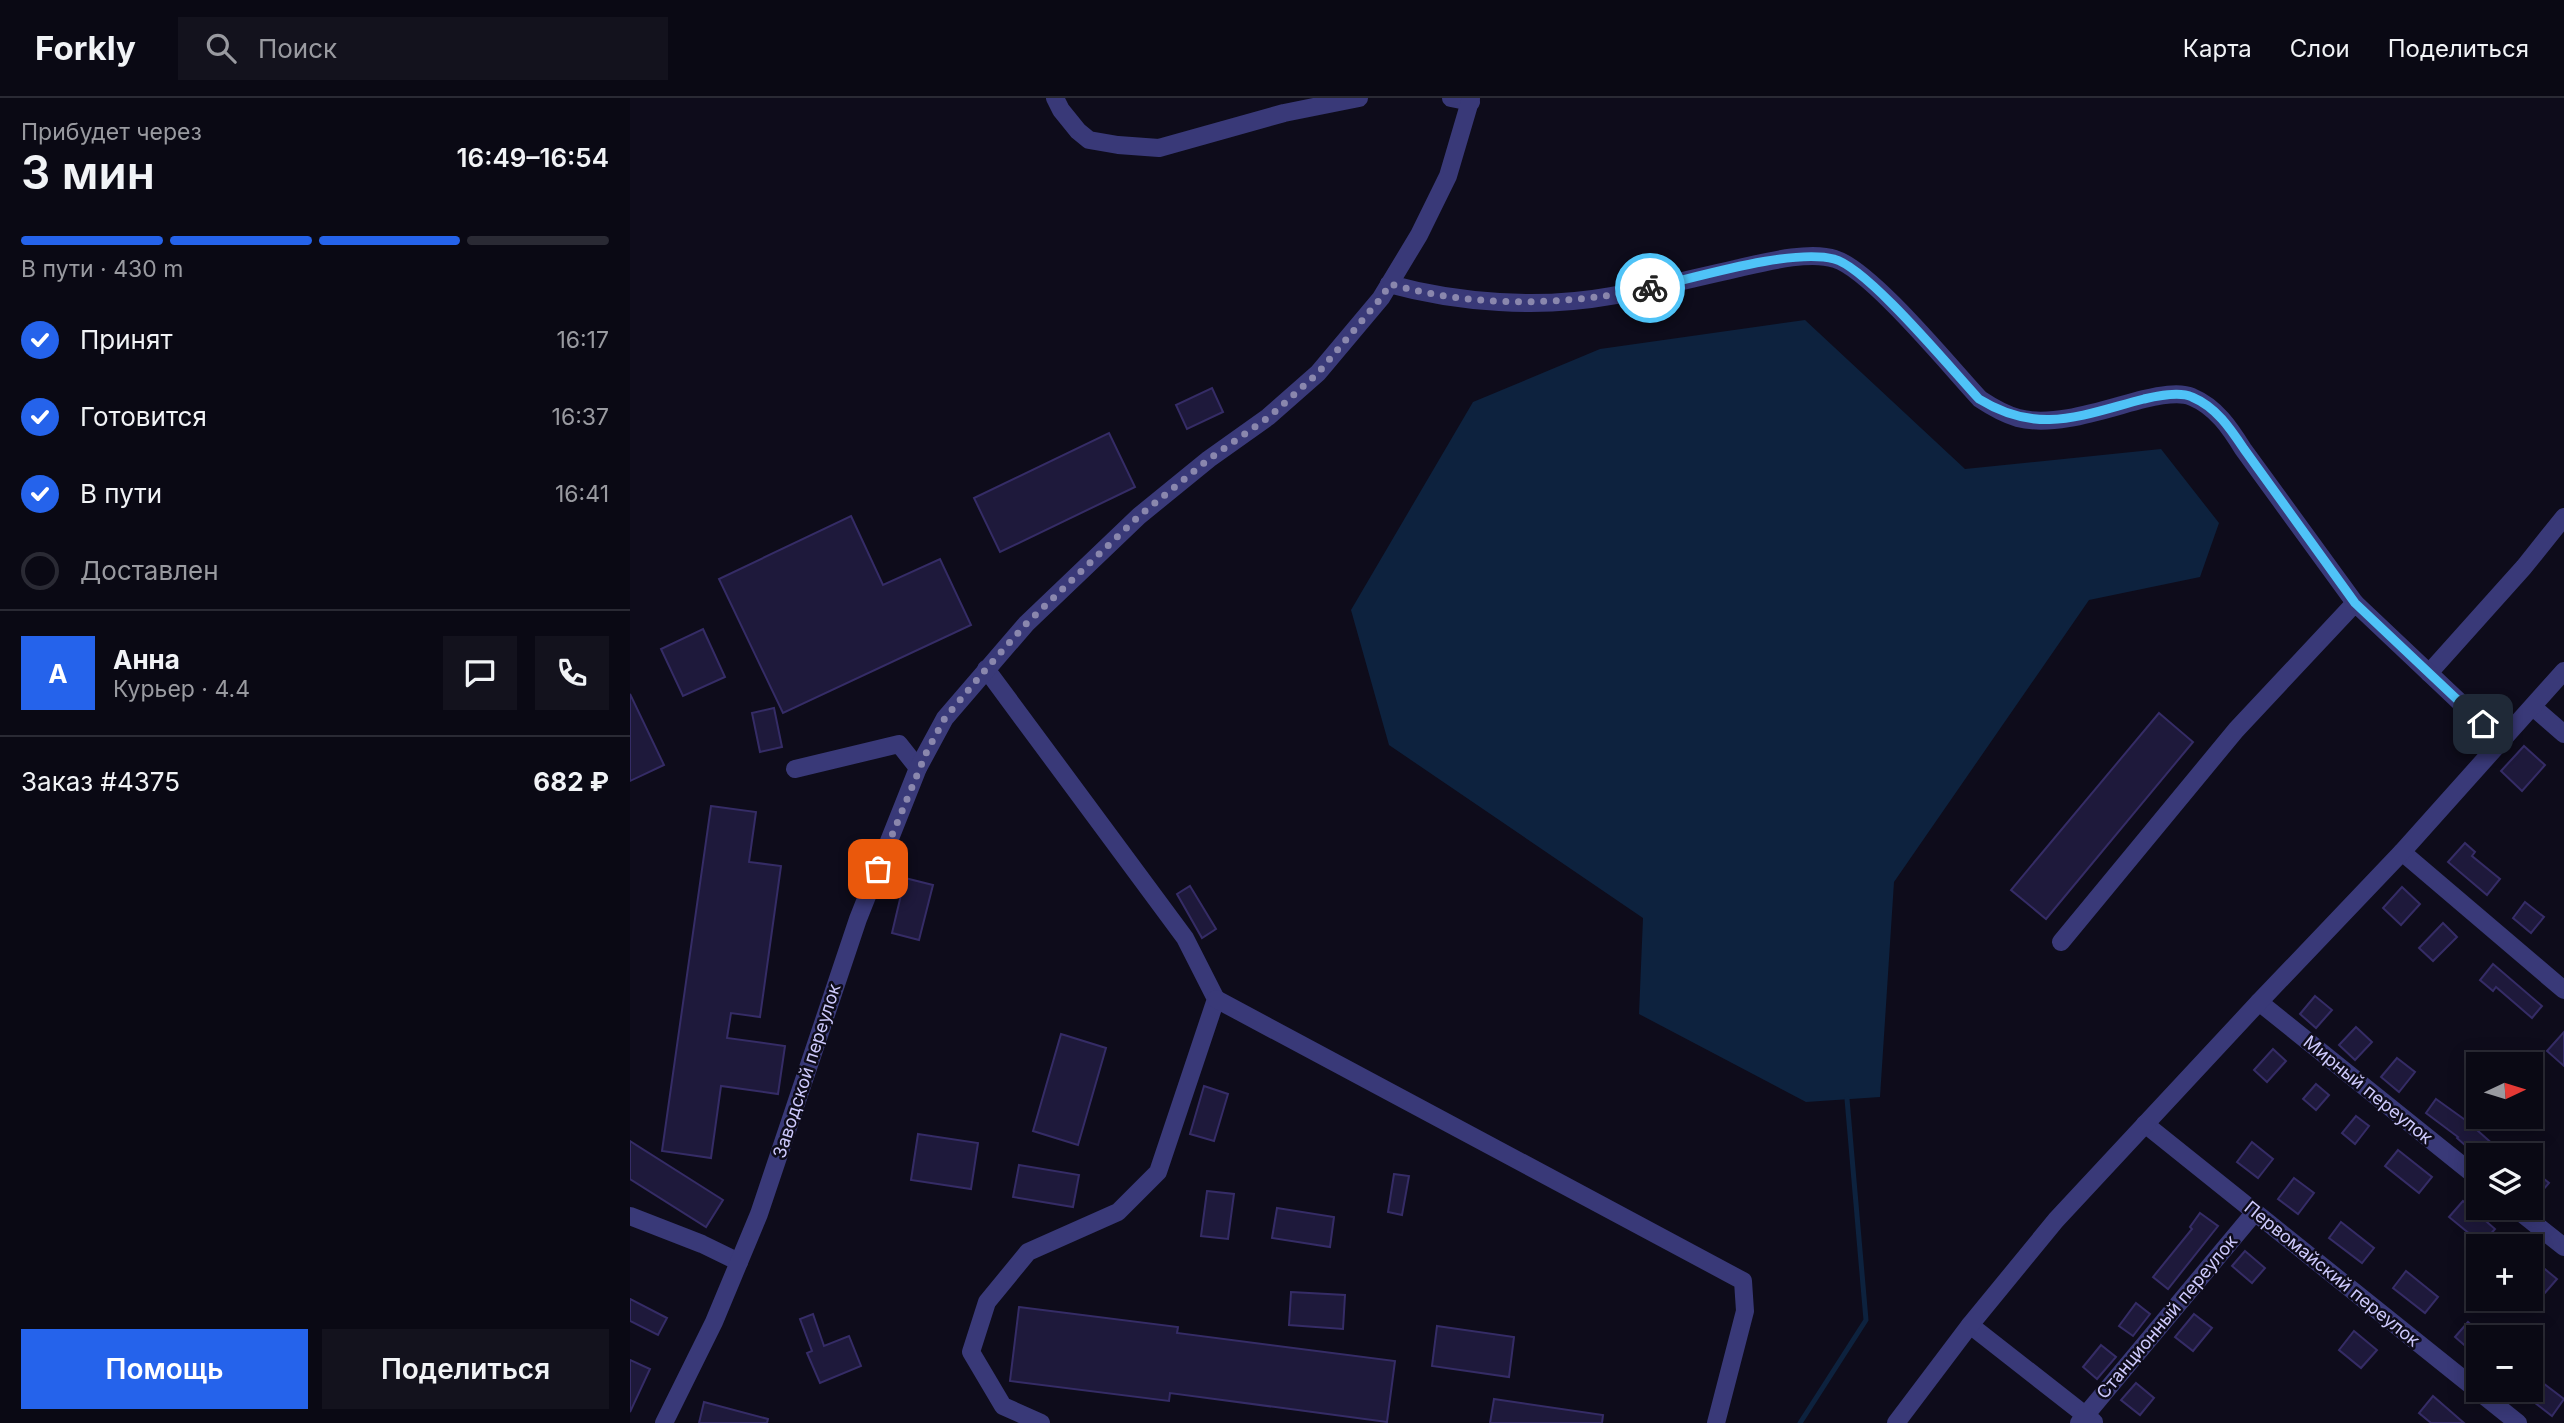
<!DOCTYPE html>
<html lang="ru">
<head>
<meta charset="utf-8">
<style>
  body { margin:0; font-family:Inter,sans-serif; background:#13121d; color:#f1f3f6; height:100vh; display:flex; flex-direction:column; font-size:26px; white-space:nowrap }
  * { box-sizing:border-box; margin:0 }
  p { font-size:23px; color:#999aa0 }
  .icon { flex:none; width:38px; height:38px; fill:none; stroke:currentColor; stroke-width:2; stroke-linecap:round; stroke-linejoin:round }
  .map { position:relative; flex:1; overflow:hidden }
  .details { display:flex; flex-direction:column; background:#0a0914; width:630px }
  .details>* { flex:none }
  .needle { width:46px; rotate:86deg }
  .controls { position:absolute; left:1836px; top:954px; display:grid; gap:14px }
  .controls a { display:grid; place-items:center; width:77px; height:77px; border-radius:0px; background:#0a0914; box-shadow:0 4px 18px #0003,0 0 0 2px #2a2a34; font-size:35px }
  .pin { position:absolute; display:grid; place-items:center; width:60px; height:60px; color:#fff; margin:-30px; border-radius:14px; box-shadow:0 4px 10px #0006 }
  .courier { position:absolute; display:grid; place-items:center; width:70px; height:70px; margin:-35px; border:5px solid #4fc3f7; border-radius:50%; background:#fff; color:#222; box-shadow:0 2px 9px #0007 }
  .overview em { font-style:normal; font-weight:600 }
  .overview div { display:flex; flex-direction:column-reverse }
  .overview { display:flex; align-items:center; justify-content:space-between; height:119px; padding:0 21px }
  h1 { font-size:46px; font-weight:600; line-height:52px }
  .bar { display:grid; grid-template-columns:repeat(4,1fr); gap:10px 7px; align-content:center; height:84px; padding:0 21px }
  .bar i { height:9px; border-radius:5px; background:#2a2a34 }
  .bar .on { background:#2563eb }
  .bar p { grid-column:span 4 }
  .line { display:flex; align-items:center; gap:18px; padding:0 21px; border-top:2px solid #2a2a34 }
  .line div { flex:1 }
  .round { display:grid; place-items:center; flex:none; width:74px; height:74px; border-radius:0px; background:#13121d }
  ol { padding:0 21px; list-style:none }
  li { display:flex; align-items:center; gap:21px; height:77px }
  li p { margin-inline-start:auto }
  li .icon { padding:7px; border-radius:50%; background:#2563eb; color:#fff; stroke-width:4 }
  li:last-child { color:#999aa0 }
  li i { width:38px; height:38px; border:4px solid #2a2a34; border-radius:50% }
  .cta { display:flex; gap:14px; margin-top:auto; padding:14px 21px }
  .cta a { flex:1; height:80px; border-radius:0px; background:#2563eb; color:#fff; font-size:28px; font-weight:600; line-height:80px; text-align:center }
  .cta a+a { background:#13121d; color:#f1f3f6 }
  header { display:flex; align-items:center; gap:42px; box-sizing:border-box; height:98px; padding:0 35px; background:#0a0914; border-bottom:2px solid #2a2a34 }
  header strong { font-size:33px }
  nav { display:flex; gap:38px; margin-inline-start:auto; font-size:24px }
  .search { width:490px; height:63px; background:#13121d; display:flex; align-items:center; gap:18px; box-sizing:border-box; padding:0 24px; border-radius:0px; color:#999aa0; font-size:26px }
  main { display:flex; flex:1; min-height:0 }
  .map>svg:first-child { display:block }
  .water { fill:#0d223e }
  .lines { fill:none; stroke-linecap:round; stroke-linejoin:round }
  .stream { stroke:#0d223e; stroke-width:5 }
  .building { fill:#1e193b; stroke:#352c66; stroke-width:2 }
  .minor { stroke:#393978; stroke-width:18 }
  .done { stroke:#8a87ad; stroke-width:7; stroke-dasharray:0 12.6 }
  .route { stroke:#4fc3f7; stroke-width:9 }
  .labels { text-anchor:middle; stroke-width:5; stroke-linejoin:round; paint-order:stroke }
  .street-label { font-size:18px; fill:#cdc9fc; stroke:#0e0c1b }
</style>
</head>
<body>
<header>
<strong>Forkly</strong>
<div class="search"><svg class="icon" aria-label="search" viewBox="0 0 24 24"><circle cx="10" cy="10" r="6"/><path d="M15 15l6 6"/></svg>Поиск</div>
<nav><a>Карта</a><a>Слои</a><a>Поделиться</a></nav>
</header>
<main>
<section class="details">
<div class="overview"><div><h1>3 мин</h1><p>Прибудет через</p></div><em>16:49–16:54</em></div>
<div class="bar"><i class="on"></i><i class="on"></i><i class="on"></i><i></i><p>В пути · 430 m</p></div>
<ol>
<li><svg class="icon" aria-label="check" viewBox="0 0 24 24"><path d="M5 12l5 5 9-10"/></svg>Принят<p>16:17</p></li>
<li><svg class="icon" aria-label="check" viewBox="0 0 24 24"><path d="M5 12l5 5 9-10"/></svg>Готовится<p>16:37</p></li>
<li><svg class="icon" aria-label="check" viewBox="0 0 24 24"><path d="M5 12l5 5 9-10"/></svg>В пути<p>16:41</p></li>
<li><i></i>Доставлен</li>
</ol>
<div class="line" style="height:126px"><b class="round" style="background:#2563eb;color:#fff">А</b><div><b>Анна</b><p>Курьер · 4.4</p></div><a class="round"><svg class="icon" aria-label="chat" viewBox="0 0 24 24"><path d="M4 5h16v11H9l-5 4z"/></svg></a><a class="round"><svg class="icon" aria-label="phone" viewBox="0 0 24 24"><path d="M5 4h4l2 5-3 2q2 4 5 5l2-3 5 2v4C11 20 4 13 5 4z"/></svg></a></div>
<div class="line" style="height:91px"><div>Заказ #4375</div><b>682 ₽</b></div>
<div class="cta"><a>Помощь</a><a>Поделиться</a></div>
</section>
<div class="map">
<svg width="1934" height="1325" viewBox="0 0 1934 1325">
  <rect width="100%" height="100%" fill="#0e0c1b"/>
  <path class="water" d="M 1175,222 L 1335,371 L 1531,351 L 1589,425 L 1570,479 L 1459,502 L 1264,784 L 1250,999 L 1176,1004 L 1009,916 L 1013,820 L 759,647 L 721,512 L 843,304 L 970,251 Z"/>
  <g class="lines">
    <path class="stream" d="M 1170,1325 L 1236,1222 L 1217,1001"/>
  </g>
  <g class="building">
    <path d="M 582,290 L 593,314 L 557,331 L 546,307 Z"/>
    <path d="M 479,335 L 505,389 L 370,454 L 344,400 Z"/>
    <path d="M 221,418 L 253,487 L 310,461 L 341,527 L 153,615 L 89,481 Z"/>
    <path d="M 73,531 L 95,579 L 53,598 L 31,551 Z"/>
    <path d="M 0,596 L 34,667 L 0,683 Z"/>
    <path d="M 144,610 L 152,649 L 130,654 L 122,615 Z"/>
    <path d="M 1529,615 L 1563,644 L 1416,821 L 1381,792 Z"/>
    <path d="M 1894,648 L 1915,667 L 1892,693 L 1871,673 Z"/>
    <path d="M 81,708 L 126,714 L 119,764 L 151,768 L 130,919 L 101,915 L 97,940 L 155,948 L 148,996 L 91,988 L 81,1060 L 32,1053 Z"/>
    <path d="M 1835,745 L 1845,754 L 1842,758 L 1870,781 L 1857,797 L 1818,764 Z"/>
    <path d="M 275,780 L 303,787 L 289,842 L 262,835 Z"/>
    <path d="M 560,788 L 586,831 L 572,840 L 547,796 Z"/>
    <path d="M 1772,789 L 1790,806 L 1771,827 L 1753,810 Z"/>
    <path d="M 1895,804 L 1914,819 L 1901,835 L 1883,820 Z"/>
    <path d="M 1813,825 L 1827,839 L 1803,863 L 1789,850 Z"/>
    <path d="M 1863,866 L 1912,908 L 1902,920 L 1866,889 L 1863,893 L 1850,882 Z"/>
    <path d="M 1685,898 L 1702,912 L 1686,930 L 1670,916 Z"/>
    <path d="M 1726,929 L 1742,944 L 1725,962 L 1709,947 Z"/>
    <path d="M 1934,934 L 1934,968 L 1917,953 Z"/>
    <path d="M 431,936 L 476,950 L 448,1047 L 403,1033 Z"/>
    <path d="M 1643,951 L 1656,963 L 1637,984 L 1624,972 Z"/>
    <path d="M 1767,960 L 1785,974 L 1769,994 L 1751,979 Z"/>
    <path d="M 1686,986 L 1699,997 L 1686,1012 L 1673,1001 Z"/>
    <path d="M 574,988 L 598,996 L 584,1043 L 560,1036 Z"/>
    <path d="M 1806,1001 L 1838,1024 L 1875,1057 L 1846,1057 L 1827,1040 L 1828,1039 L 1796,1015 Z"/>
    <path d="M 1726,1018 L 1739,1028 L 1725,1046 L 1712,1035 Z"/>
    <path d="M 288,1036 L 348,1045 L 341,1091 L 281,1082 Z"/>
    <path d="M 0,1043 L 93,1102 L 76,1129 L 0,1081 Z"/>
    <path d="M 1622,1044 L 1643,1061 L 1628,1080 L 1607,1064 Z"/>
    <path d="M 1768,1052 L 1802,1079 L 1789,1095 L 1755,1068 Z"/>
    <path d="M 389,1067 L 449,1077 L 443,1109 L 383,1099 Z"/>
    <path d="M 1900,1070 L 1919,1085 L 1900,1107 Z"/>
    <path d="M 764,1076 L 779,1078 L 772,1117 L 758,1114 Z"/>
    <path d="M 1664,1080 L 1684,1095 L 1668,1116 L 1648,1101 Z"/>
    <path d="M 577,1093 L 604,1096 L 598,1141 L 571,1138 Z"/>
    <path d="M 1833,1103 L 1865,1131 L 1852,1146 L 1819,1119 Z"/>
    <path d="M 647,1110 L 704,1119 L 700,1149 L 642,1140 Z"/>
    <path d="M 1570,1115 L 1588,1128 L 1538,1191 L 1523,1179 L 1562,1131 L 1560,1129 Z"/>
    <path d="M 1711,1124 L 1744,1150 L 1732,1165 L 1699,1140 Z"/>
    <path d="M 1615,1153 L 1635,1170 L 1622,1185 L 1602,1168 Z"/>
    <path d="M 1900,1159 L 1927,1181 L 1913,1197 L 1900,1186 Z"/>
    <path d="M 1776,1173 L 1808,1199 L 1795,1215 L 1763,1190 Z"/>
    <path d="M 661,1194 L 715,1197 L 713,1231 L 659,1227 Z"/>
    <path d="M 0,1201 L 37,1220 L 28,1237 L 0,1223 Z"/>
    <path d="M 1506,1205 L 1520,1216 L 1503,1238 L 1489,1228 Z"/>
    <path d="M 389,1209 L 548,1229 L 547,1235 L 765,1263 L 757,1324 L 540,1295 L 539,1303 L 380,1283 Z"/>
    <path d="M 183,1216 L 194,1248 L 219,1238 L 231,1268 L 190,1285 L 177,1255 L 182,1253 L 170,1221 Z"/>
    <path d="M 1564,1216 L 1582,1230 L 1563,1253 L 1545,1239 Z"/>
    <path d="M 1838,1224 L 1848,1233 L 1848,1259 L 1825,1239 Z"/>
    <path d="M 807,1228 L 884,1239 L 879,1279 L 802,1268 Z"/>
    <path d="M 1724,1233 L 1747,1252 L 1731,1270 L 1709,1252 Z"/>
    <path d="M 1471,1247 L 1486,1259 L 1467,1281 L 1453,1269 Z"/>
    <path d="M 0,1262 L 20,1271 L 0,1314 Z"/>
    <path d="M 1900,1275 L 1934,1301 L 1922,1318 L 1888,1292 L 1900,1292 Z"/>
    <path d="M 1506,1285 L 1524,1300 L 1510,1317 L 1491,1302 Z"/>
    <path d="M 1803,1298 L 1834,1325 L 1801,1325 L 1789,1315 Z"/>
    <path d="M 864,1301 L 973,1317 L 972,1325 L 860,1325 Z"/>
    <path d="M 74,1304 L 138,1321 L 137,1325 L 69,1325 Z"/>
  </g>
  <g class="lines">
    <g class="minor">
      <path d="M 425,0 L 431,12 L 448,33 L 459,42 L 488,47 L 529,50 L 654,15 L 729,0"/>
      <path d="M 821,0 L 841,4"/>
      <path d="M 759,186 C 828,205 910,211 981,198 C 1023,191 1064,180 1105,171 C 1132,165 1179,152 1205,161 C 1241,172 1321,270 1350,301 C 1362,309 1374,316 1388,320 C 1425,330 1478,310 1514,301 C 1527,298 1549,293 1562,299 C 1586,309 1600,330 1613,351 L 1725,505"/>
      <path d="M 356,571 L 555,840 L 586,901 L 528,1074 L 488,1114 L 398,1154 L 357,1204 L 341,1254 L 373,1308 L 411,1325"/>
      <path d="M 1799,575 L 1894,469 L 1934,419"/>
      <path d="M 1903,609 L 1934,636"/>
      <path d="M 165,671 L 269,646 L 288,670"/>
      <path d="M 1772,754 L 1934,892"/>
      <path d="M 1431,844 L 1606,632 L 1725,505 L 1872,644"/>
      <path d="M 586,901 L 1113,1183 L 1115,1213 L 1086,1325"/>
      <path d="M 1629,904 L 1848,1080"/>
      <path d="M 1515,1026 L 1888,1325"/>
      <path d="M 1885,1110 L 1934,1149"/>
      <path d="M 0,1118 L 72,1146 L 109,1164"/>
      <path d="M 1340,1227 L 1464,1324"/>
      <path d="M 34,1325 L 84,1224 L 129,1116 L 228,821 L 288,670 L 315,620 L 396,526 L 509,418 L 579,361 L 638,319 L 688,275 L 751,200 L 789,137 L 818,78 L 841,0"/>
      <path d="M 1266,1325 L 1340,1227 L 1426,1122 L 1629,904 L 1772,754 L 1934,573"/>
      <path d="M 1449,1325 L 1625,1114"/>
    </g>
  </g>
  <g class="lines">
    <path class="done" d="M 248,771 L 297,653 L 315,620 L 356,571 L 396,526 L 509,418 L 579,361 L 639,319 L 688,275 L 751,200 L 760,186 C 845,210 934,208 1020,190"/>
    <path class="route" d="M 1020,190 C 1065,180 1161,150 1204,161 C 1237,169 1322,272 1349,301 C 1409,338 1452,317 1514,301 C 1527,298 1549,293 1562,299 C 1586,309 1600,330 1614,351 L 1725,505 L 1853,626"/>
  </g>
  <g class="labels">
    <g class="street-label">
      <text transform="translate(177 973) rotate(-72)" y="6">Заводской переулок</text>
      <text transform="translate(1738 992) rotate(39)" y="6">Мирный переулок</text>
      <text transform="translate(1702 1176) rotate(39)" y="6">Первомайский переулок</text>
      <text transform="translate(1537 1219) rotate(-50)" y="6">Станционный переулок</text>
    </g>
  </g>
</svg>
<div class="controls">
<a><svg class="needle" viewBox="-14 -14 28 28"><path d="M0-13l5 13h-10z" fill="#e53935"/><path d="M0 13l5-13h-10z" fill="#999aa0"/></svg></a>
<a><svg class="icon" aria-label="layers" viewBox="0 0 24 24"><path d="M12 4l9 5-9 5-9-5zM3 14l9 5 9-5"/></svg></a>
<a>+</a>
<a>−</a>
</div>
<div class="pin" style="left:248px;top:771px;background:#ea580c"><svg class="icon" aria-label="bag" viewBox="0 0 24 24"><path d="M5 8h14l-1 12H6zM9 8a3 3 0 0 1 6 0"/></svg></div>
<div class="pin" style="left:1853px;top:626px;background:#1f2937"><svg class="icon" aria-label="home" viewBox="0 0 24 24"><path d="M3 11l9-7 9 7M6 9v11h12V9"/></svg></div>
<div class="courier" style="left:1020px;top:190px"><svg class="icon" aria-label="bike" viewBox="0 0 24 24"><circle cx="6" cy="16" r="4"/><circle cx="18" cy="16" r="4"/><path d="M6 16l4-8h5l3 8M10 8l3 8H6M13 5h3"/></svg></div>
</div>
</main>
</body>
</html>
